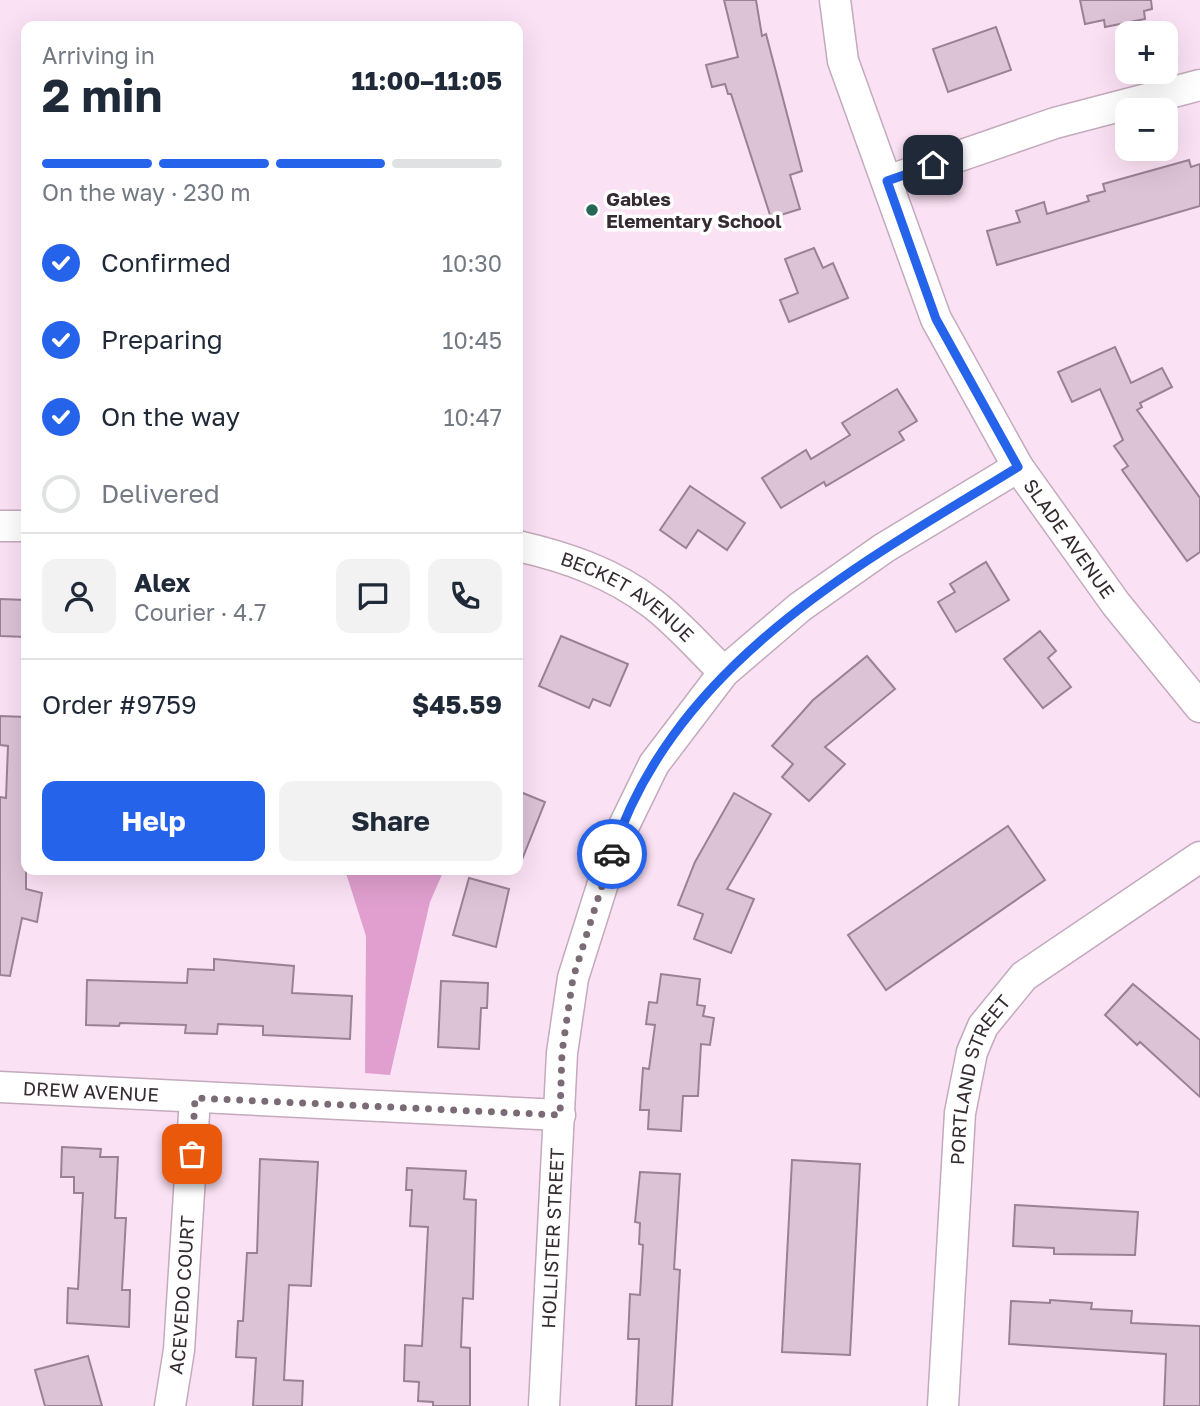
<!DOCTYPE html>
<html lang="en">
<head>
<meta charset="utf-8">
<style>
  body { margin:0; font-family:"Golos Text",sans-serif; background:#f2f2f3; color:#1f2937; height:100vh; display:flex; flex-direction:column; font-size:26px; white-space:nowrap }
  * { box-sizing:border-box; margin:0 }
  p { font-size:23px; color:#747a83 }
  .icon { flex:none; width:38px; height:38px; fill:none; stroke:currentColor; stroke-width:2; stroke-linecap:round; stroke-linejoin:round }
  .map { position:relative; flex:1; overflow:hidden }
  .side { position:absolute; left:21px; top:21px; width:502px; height:854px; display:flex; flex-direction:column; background:#fff; border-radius:14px; box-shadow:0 7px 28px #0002 }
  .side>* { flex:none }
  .tools { position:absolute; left:1115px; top:21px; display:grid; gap:14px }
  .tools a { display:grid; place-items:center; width:63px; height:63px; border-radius:14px; background:#fff; box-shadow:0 7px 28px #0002; font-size:35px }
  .pin { position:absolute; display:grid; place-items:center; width:60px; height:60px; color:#fff; margin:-30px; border-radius:14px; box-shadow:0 4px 10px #0006 }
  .courier { position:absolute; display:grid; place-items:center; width:70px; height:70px; margin:-35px; border:5px solid #2563eb; border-radius:50%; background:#fff; color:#222; box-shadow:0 2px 9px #0007 }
  .headline em { font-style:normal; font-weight:700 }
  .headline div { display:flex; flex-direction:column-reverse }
  .headline { display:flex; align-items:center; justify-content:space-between; height:119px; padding:0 21px }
  h1 { font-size:46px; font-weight:700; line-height:52px }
  .bar { display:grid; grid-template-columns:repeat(4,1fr); gap:10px 7px; align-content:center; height:84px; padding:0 21px }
  .bar i { height:9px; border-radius:5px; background:#e0e1e3 }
  .bar .current { background:#2563eb }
  .bar p { grid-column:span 4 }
  .line { display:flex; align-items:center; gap:18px; padding:0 21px; border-top:2px solid #e0e1e3 }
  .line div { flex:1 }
  .round { display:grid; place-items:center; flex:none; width:74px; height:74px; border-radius:14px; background:#f2f2f3 }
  ol { padding:0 21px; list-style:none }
  li { display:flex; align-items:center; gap:21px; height:77px }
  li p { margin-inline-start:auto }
  li .icon { padding:7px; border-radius:50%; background:#2563eb; color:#fff; stroke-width:4 }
  li:last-child { color:#747a83 }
  li i { width:38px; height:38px; border:4px solid #e0e1e3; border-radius:50% }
  .button { display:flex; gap:14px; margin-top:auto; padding:14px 21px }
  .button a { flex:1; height:80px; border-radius:14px; background:#2563eb; color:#fff; font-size:28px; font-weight:700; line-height:80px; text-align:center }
  .button a+a { background:#f2f2f3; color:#1f2937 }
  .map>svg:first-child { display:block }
  .green { fill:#e09fcf }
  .building { fill:#ddc3d6; stroke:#9a8294; stroke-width:2 }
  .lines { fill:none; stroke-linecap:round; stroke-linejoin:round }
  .street-casing { stroke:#c3aabc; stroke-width:33 }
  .street { stroke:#fff; stroke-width:30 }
  .done { stroke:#7a6b76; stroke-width:7; stroke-dasharray:0 12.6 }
  .route { stroke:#2563eb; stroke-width:9 }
  .poi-dot { fill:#266655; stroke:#fff; stroke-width:2.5 }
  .labels { text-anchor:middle; stroke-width:7; stroke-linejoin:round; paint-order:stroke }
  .poi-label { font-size:19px; font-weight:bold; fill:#352b32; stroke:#fff; text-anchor:start }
  .street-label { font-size:19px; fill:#352b32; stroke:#fff }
</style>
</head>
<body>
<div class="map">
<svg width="1200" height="1406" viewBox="0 0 1200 1406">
  <rect width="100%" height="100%" fill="#fbe1f4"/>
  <path class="green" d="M 345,870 L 444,870 L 430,902 L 390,1075 L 365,1073 L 366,936 Z"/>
  <g class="building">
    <path d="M 724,0 L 756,0 L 762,36 L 766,34 L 802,171 L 790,175 L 800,209 L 771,218 L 731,94 L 728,94 L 725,84 L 712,87 L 706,65 L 738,57 Z"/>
    <path d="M 1080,0 L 1151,0 L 1152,9 L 1144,11 L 1145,19 L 1105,27 L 1104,20 L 1085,24 Z"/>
    <path d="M 996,27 L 1011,70 L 948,92 L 933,49 Z"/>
    <path d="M 1189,160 L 1191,167 L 1200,164 L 1200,206 L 997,265 L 987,231 L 1020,222 L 1016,211 L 1044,202 L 1047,214 L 1089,201 L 1087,196 L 1105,191 L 1103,184 Z"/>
    <path d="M 814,248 L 823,268 L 833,263 L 848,298 L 789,322 L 780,300 L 798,293 L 785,259 Z"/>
    <path d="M 1115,347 L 1131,383 L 1162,368 L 1172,387 L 1140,403 L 1142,407 L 1137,410 L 1200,498 L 1200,552 L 1187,561 L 1122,470 L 1128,466 L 1114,446 L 1123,440 L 1100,389 L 1072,402 L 1058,372 Z"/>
    <path d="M 897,389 L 917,421 L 899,432 L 904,440 L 826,486 L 824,482 L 781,508 L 762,478 L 806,450 L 811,459 L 850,435 L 842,423 Z"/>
    <path d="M 690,486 L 745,523 L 727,550 L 698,530 L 686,548 L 660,530 Z"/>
    <path d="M 986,562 L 1009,600 L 956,632 L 938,602 L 955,592 L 950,584 Z"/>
    <path d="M 0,599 L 26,600 L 26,637 L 0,636 Z"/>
    <path d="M 1040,631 L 1056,651 L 1048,658 L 1071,687 L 1043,708 L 1004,659 Z"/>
    <path d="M 561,636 L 628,664 L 610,706 L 593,699 L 589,708 L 539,686 Z"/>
    <path d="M 867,656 L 895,689 L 825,747 L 845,764 L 809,801 L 782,777 L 793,764 L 772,746 L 813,700 Z"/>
    <path d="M 0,716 L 26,717 L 26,889 L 42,893 L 37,922 L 22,918 L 10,976 L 0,975 L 0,797 L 6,798 L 8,746 L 0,745 Z"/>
    <path d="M 518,791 L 545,802 L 519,867 L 518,867 Z"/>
    <path d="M 734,793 L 771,814 L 727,889 L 754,899 L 731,953 L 694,939 L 703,914 L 678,905 L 695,862 Z"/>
    <path d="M 1008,826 L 1045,880 L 886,990 L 848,935 Z"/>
    <path d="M 469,878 L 509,889 L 496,947 L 453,935 Z"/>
    <path d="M 214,959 L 294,966 L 292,993 L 352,996 L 350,1039 L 263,1035 L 263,1026 L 218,1024 L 217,1034 L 185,1033 L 186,1025 L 120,1023 L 119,1026 L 86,1025 L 87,980 L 187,983 L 188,969 L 214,970 Z"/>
    <path d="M 661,974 L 700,979 L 697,1005 L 705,1006 L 703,1016 L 714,1018 L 710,1045 L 701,1044 L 698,1096 L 683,1096 L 681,1131 L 648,1129 L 649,1110 L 640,1110 L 643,1068 L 649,1069 L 655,1025 L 646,1024 L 649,1002 L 657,1003 Z"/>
    <path d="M 441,981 L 488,983 L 487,1008 L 481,1008 L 479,1049 L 438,1047 Z"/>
    <path d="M 1133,984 L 1200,1040 L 1200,1097 L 1140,1042 L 1137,1045 L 1105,1015 Z"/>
    <path d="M 62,1147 L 101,1149 L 100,1157 L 118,1157 L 115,1218 L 126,1218 L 122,1290 L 130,1290 L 129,1327 L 67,1323 L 68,1288 L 78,1289 L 83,1193 L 74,1193 L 74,1177 L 61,1177 Z"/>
    <path d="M 260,1159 L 318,1162 L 311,1286 L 289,1285 L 284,1380 L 303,1381 L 302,1406 L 253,1406 L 256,1358 L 236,1357 L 238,1321 L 243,1321 L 247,1253 L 257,1253 Z"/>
    <path d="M 792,1160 L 860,1164 L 850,1355 L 782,1352 Z"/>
    <path d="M 407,1168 L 466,1171 L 464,1199 L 476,1200 L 473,1299 L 463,1298 L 461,1347 L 470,1348 L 470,1406 L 433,1406 L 433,1402 L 418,1401 L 419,1382 L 404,1381 L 405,1345 L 422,1346 L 428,1227 L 410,1226 L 412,1190 L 406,1190 Z"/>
    <path d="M 640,1172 L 680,1174 L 674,1269 L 680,1270 L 672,1406 L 636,1406 L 639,1339 L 628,1339 L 630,1294 L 640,1295 L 643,1245 L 639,1244 L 640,1223 L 635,1222 Z"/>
    <path d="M 1015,1205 L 1138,1212 L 1135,1255 L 1054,1254 L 1054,1248 L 1013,1246 Z"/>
    <path d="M 1050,1300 L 1092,1303 L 1091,1309 L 1132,1311 L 1131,1323 L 1200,1326 L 1200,1406 L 1164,1406 L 1166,1354 L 1009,1344 L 1011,1301 L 1050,1303 Z"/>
    <path d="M 88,1356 L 102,1406 L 45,1406 L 35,1370 Z"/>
  </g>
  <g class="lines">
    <defs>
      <g id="street">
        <path id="s1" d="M 835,0 L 843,61 L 936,319 L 1018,467 L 1116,604 L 1200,707"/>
        <path d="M 887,181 L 1055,123 L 1200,85"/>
        <path d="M 0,526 L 26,526"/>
        <path id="s2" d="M 518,546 C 566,557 613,573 653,604 C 678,623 701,650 724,672"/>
        <path id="s3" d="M 0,1087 L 560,1115"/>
        <path id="s4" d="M 170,1406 L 179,1350 L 195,1098"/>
        <path id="s5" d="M 544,1406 L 562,1053 L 573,978 L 616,842 L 654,764 L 724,672 L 800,607 L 884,548 L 1018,467"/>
        <path id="s6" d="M 943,1406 L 960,1113 L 972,1052 L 983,1026 L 1024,976 L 1200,857"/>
      </g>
    </defs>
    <use href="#street" class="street-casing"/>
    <use href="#street" class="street"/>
  </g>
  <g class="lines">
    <path class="done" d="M 192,1154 L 195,1098 L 560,1115 L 562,1052 L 573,978 L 612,854"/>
    <path class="route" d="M 612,854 C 675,663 858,565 1018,467 L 936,319 L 887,181 L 933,165"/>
  </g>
  <circle class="poi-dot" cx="592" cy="210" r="7"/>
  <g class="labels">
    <g class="poi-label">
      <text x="606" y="206">Gables<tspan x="606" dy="22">Elementary School</tspan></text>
    </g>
    <g class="street-label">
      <text dy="7" stroke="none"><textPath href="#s1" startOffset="593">SLADE AVENUE</textPath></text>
      <text dy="7" stroke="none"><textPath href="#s2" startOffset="122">BECKET AVENUE</textPath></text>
      <text dy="7" stroke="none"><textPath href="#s6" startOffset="331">PORTLAND STREET</textPath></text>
      <text dy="7" stroke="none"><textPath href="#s3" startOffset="91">DREW AVENUE</textPath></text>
      <text dy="7" stroke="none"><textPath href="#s5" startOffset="168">HOLLISTER STREET</textPath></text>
      <text dy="7" stroke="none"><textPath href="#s4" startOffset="112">ACEVEDO COURT</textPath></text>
    </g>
  </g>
</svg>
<div class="tools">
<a>+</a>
<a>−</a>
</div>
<div class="pin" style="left:192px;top:1154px;background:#ea580c"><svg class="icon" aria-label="bag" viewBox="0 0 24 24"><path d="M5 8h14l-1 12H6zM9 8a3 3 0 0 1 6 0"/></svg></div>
<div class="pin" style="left:933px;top:165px;background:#1f2937"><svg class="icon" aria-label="home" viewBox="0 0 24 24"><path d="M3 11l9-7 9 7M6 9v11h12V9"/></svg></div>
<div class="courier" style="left:612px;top:854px"><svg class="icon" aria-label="car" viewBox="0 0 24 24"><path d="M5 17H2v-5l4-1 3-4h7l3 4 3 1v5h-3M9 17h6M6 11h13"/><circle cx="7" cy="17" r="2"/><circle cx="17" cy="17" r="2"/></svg></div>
<section class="side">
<div class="headline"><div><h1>2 min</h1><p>Arriving in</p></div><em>11:00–11:05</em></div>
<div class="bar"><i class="current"></i><i class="current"></i><i class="current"></i><i></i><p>On the way · 230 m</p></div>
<ol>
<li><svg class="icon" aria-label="check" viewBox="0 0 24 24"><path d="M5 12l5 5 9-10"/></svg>Confirmed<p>10:30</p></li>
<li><svg class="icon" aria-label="check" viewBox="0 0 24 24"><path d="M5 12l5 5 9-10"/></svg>Preparing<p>10:45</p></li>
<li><svg class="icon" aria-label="check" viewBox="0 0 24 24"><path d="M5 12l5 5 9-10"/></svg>On the way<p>10:47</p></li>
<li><i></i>Delivered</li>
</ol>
<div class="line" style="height:126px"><a class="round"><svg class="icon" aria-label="person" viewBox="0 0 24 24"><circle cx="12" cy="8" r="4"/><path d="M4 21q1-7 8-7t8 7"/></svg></a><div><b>Alex</b><p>Courier · 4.7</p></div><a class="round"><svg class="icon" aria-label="chat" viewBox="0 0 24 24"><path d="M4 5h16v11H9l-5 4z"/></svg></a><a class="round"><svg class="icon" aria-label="phone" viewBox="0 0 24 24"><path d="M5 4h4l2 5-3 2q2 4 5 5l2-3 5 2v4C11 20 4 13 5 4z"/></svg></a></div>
<div class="line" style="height:91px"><div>Order #9759</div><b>$45.59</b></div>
<div class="button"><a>Help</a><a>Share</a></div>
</section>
</div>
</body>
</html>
